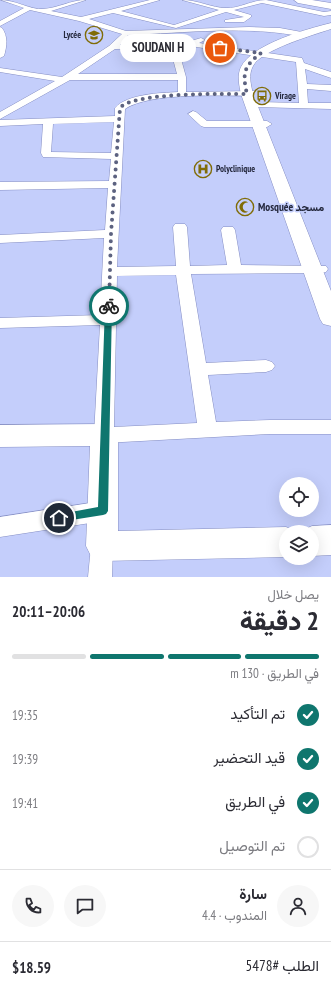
<!DOCTYPE html>
<html lang="ar">
<head>
<meta charset="utf-8">
<style>
  body { margin:0; font-family:"PT Sans Narrow",Vazirmatn,sans-serif; background:#f7f7f7; color:#2b2b33; direction:rtl; height:100vh; display:flex; flex-direction:column; font-size:15px; white-space:nowrap }
  * { box-sizing:border-box; margin:0 }
  p { font-size:13px; color:#7c7c81 }
  .icon { flex:none; width:22px; height:22px; fill:none; stroke:currentColor; stroke-width:2; stroke-linecap:round; stroke-linejoin:round }
  .map { position:relative; height:577px; overflow:hidden; direction:ltr }
  .drawer { display:flex; flex-direction:column; background:#fff; flex:1 }
  .drawer>* { flex:none }
  .fabs { position:absolute; left:279px; top:477px; display:grid; gap:8px }
  .fabs a { display:grid; place-items:center; width:40px; height:40px; border-radius:50%; background:#fff; box-shadow:0 4px 16px #0002; font-size:20px }
  .pin { position:absolute; display:grid; place-items:center; width:34px; height:34px; color:#fff; margin:-17px; border:2px solid #fff; border-radius:50%; box-shadow:0 1px 4px #0007 }
  .courier { position:absolute; display:grid; place-items:center; width:40px; height:40px; margin:-20px; border:3px solid #0f766e; border-radius:50%; background:#fff; color:#222; box-shadow:0 1px 5px #0007 }
  .bubble { position:absolute; height:28px; border-radius:14px; background:#fff; box-shadow:0 4px 16px #0002; font-size:13px; font-weight:800; line-height:28px; text-align:center; direction:rtl }
  .head em { font-style:normal; font-weight:800 }
  .head div { display:flex; flex-direction:column-reverse }
  .head { display:flex; align-items:center; justify-content:space-between; height:68px; padding:0 12px }
  h1 { font-size:26px; font-weight:800; line-height:30px }
  .bar { display:grid; grid-template-columns:repeat(4,1fr); gap:6px 4px; align-content:center; height:48px; padding:0 12px }
  .bar i { height:5px; border-radius:3px; background:#e1e1e2 }
  .bar .active { background:#0f766e }
  .bar p { grid-column:span 4 }
  .line { display:flex; align-items:center; gap:10px; padding:0 12px; border-top:1px solid #e1e1e2 }
  .line div { flex:1 }
  .round { display:grid; place-items:center; flex:none; width:42px; height:42px; border-radius:21px; background:#f7f7f7 }
  ol { padding:0 12px; list-style:none }
  li { display:flex; align-items:center; gap:12px; height:44px }
  li p { margin-inline-start:auto }
  li .icon { padding:4px; border-radius:50%; background:#0f766e; color:#fff; stroke-width:4 }
  li:last-child { color:#7c7c81 }
  li i { width:22px; height:22px; border:2px solid #e1e1e2; border-radius:50% }
  .map>svg:first-child { display:block }
  .lines { fill:none; stroke-linecap:round; stroke-linejoin:round }
  .street-casing { stroke:#858ec3; stroke-width:1 }
  .secondary-casing { stroke:#858ec3; stroke-width:1 }
  .street { fill:#fff; fill-rule:evenodd }
  .secondary { fill:#fff; fill-rule:evenodd }
  .route { fill:#0f766e }
  .done { stroke:#5c6280; stroke-width:4; stroke-dasharray:0 7.2 }
  .labels { text-anchor:middle; stroke-width:3; stroke-linejoin:round; paint-order:stroke }
  .far-poi-label { font-size:9px; font-weight:bold; fill:#24283d; stroke:#c4cefb; text-anchor:start }
  .poi-label { font-size:11px; font-weight:bold; fill:#24283d; stroke:#c4cefb; text-anchor:start }
</style>
</head>
<body>
<div class="map">
<svg width="331" height="577" viewBox="0 0 331 577">
  <rect width="100%" height="100%" fill="#c4cefb"/>
  <g class="lines">
    <defs>
      <g id="street">
        <path d="M 1,0 C 15,0 31,10 43,9 C 58,8 71,0 86,0 L 51,11 L 81,17 L 150,0 L 160,0 L 121,11 L 174,25 L 219,10 L 182,0 C 198,0 212,8 226,8 C 238,9 252,0 266,0 L 324,12 L 331,11 L 331,15 L 324,16 L 262,3 L 234,10 L 251,15 L 251,17 L 244,22 L 225,22 L 225,20 L 244,17 L 226,12 L 176,28 L 113,13 L 89,19 L 126,31 L 249,27 L 280,28 L 307,33 L 307,37 L 304,37 C 248,25 185,33 128,35 L 120,45 L 181,44 L 201,38 L 205,40 L 199,43 L 302,58 L 304,63 L 331,72 L 331,78 L 305,69 L 307,84 L 331,85 L 331,91 L 307,89 L 308,103 L 331,103 L 331,109 L 256,107 L 254,105 L 256,103 L 259,102 L 299,103 L 296,62 L 190,46 L 182,48 L 115,49 L 78,74 L 177,74 L 173,59 L 177,57 L 181,59 L 186,77 L 186,92 L 257,91 L 258,93 L 257,95 L 254,96 C 222,96 150,92 125,109 L 117,267 L 176,266 L 173,227 L 175,224 L 185,224 L 187,227 L 190,266 L 227,265 L 221,230 L 223,227 L 233,227 L 235,230 L 241,265 L 326,266 L 328,269 L 326,272 L 321,273 L 191,274 L 206,363 L 266,360 L 272,362 L 275,366 L 272,370 L 266,372 L 208,375 L 216,422 L 270,420 L 331,420 L 331,434 L 270,434 L 104,443 L 97,440 L 94,435 L 100,325 L 0,328 L 0,318 L 100,315 L 104,238 L 0,243 L 0,235 L 105,230 L 108,188 L 0,190 L 0,182 L 109,181 L 111,159 L 43,157 L 41,153 L 43,124 L 0,126 L 0,120 L 115,116 L 115,108 C 127,94 160,93 178,92 L 178,80 L 70,80 L 0,119 L 0,112 L 55,81 L 0,72 L 0,68 L 62,77 L 109,46 L 122,34 L 79,21 L 30,10 L 0,26 L 0,21 L 24,8 ZM 114,122 L 111,153 L 51,152 L 53,124 ZM 176,275 L 197,423 L 114,427 L 117,276 Z"/>
        <path d="M 0,27 L 2,28 C 8,36 7,46 4,56 L 0,58 Z"/>
        <path d="M 193,111 L 196,112 L 207,121 L 267,121 L 272,124 L 267,127 L 204,127 L 201,126 L 188,114 Z"/>
        <path d="M 103,501 L 111,504 L 114,511 L 111,518 L 103,521 L 0,537 L 0,517 Z"/>
        <path d="M 102,535 L 110,539 L 113,546 L 112,577 L 88,577 L 91,546 L 94,539 Z"/>
      </g>
      <g id="secondary">
        <path d="M 294,0 L 312,0 L 331,3 L 331,9 L 298,3 Z"/>
        <path d="M 331,23 L 331,29 C 313,35 261,50 253,66 C 248,75 251,85 253,94 L 331,291 L 331,326 L 323,324 L 320,319 L 241,94 C 239,85 237,75 241,67 C 252,44 307,29 331,23 Z"/>
        <path d="M 104,424 L 114,427 L 118,435 L 118,531 L 286,527 L 297,532 L 286,532 L 286,557 L 102,561 L 91,556 L 86,546 L 90,446 L 0,447 L 0,425 Z"/>
        <path d="M 331,525 L 331,555 L 312,556 L 312,532 L 300,532 L 301,531 L 312,526 Z"/>
      </g>
    </defs>
    <use href="#street" class="street-casing"/>
    <use href="#secondary" class="secondary-casing"/>
    <use href="#street" class="street"/>
    <use href="#secondary" class="secondary"/>
  </g>
  <path class="route" d="M 109,304 L 112,306 L 108,511 L 106,514 L 103,515 L 59,522 L 55,521 L 54,518 L 55,515 L 98,507 L 105,306 Z"/>
  <g class="lines">
    <path class="done" d="M 109,306 L 111,234 L 120,108 C 133,92 224,94 247,94 C 242,73 244,66 261,53 L 220,48"/>
  </g>
  <defs>
    <symbol id="school-ring" viewBox="-11 -11 22 22"><circle r="9.5" fill="#c4cefb" stroke="#806c07" stroke-width="1.5"/><path d="M0-5L7-2L0 1L-7-2ZM-4 1L0 2.5L4 1V4Q0 6-4 4Z" fill="#806c07"/></symbol>
    <symbol id="bus-ring" viewBox="-11 -11 22 22"><circle r="9.5" fill="#c4cefb" stroke="#806c07" stroke-width="1.5"/><path d="M-5-6H5V4H4V6H2V4H-2V6H-4V4H-5ZM-3.5-4V0h7V-4ZM-3.5 1.2v1.5H-2V1.2ZM2 1.2v1.5H3.5V1.2Z" fill="#806c07"/></symbol>
    <symbol id="hospital-ring" viewBox="-11 -11 22 22"><circle r="9.5" fill="#c4cefb" stroke="#806c07" stroke-width="1.5"/><path d="M-5-5h3v3.5h4V-5h3V5h-3V1.5h-4V5h-3Z" fill="#806c07"/></symbol>
    <symbol id="mosque-ring" viewBox="-11 -11 22 22"><circle r="9.5" fill="#c4cefb" stroke="#806c07" stroke-width="1.5"/><path d="M3.5-4.9A6 6 0 1 0 3.5 4.9A5 5 0 1 1 3.5-4.9Z" fill="#806c07"/></symbol>
  </defs>
  <g fill-rule="evenodd">
    <use href="#school-ring" x="84" y="25" width="20" height="20"/>
    <use href="#bus-ring" x="252" y="86" width="20" height="20"/>
    <use href="#hospital-ring" x="193" y="159" width="20" height="20"/>
    <use href="#mosque-ring" x="235" y="197" width="20" height="20"/>
  </g>
  <g class="labels">
    <g class="far-poi-label">
      <text x="81" y="38" text-anchor="end">Lycée</text>
      <text x="275" y="99">Virage</text>
      <text x="216" y="172">Polyclinique</text>
    </g>
    <g class="poi-label">
      <text x="258" y="211">Mosquée مسجد</text>
    </g>
  </g>
</svg>
<div class="fabs">
<a><svg class="icon" aria-label="locate" viewBox="0 0 24 24"><circle cx="12" cy="12" r="6"/><path d="M12 2v4M12 18v4M2 12h4M18 12h4"/></svg></a>
<a><svg class="icon" aria-label="layers" viewBox="0 0 24 24"><path d="M12 4l9 5-9 5-9-5zM3 14l9 5 9-5"/></svg></a>
</div>
<div class="pin" style="left:220px;top:48px;background:#ea580c"><svg class="icon" aria-label="bag" viewBox="0 0 24 24"><path d="M5 8h14l-1 12H6zM9 8a3 3 0 0 1 6 0"/></svg></div>
<div class="pin" style="left:59px;top:518px;background:#1f2937"><svg class="icon" aria-label="home" viewBox="0 0 24 24"><path d="M3 11l9-7 9 7M6 9v11h12V9"/></svg></div>
<div class="courier" style="left:109px;top:306px"><svg class="icon" aria-label="bike" viewBox="0 0 24 24"><circle cx="6" cy="16" r="4"/><circle cx="18" cy="16" r="4"/><path d="M6 16l4-8h5l3 8M10 8l3 8H6M13 5h3"/></svg></div>
<div class="bubble" style="left:120px;top:34px;width:76px">SOUDANI H</div>
</div>
<section class="drawer">
<div class="head"><div><h1>2 دقيقة</h1><p>يصل خلال</p></div><em>20:06–20:11</em></div>
<div class="bar"><i class="active"></i><i class="active"></i><i class="active"></i><i></i><p>في الطريق · 130 m</p></div>
<ol>
<li><svg class="icon" aria-label="check" viewBox="0 0 24 24"><path d="M5 12l5 5 9-10"/></svg>تم التأكيد<p>19:35</p></li>
<li><svg class="icon" aria-label="check" viewBox="0 0 24 24"><path d="M5 12l5 5 9-10"/></svg>قيد التحضير<p>19:39</p></li>
<li><svg class="icon" aria-label="check" viewBox="0 0 24 24"><path d="M5 12l5 5 9-10"/></svg>في الطريق<p>19:41</p></li>
<li><i></i>تم التوصيل</li>
</ol>
<div class="line" style="height:72px"><a class="round"><svg class="icon" aria-label="person" viewBox="0 0 24 24"><circle cx="12" cy="8" r="4"/><path d="M4 21q1-7 8-7t8 7"/></svg></a><div><b>سارة</b><p>المندوب · 4.4</p></div><a class="round"><svg class="icon" aria-label="chat" viewBox="0 0 24 24"><path d="M4 5h16v11H9l-5 4z"/></svg></a><a class="round"><svg class="icon" aria-label="phone" viewBox="0 0 24 24"><path d="M5 4h4l2 5-3 2q2 4 5 5l2-3 5 2v4C11 20 4 13 5 4z"/></svg></a></div>
<div class="line" style="height:52px"><div>الطلب #5478</div><b>$18.59</b></div>
</section>
</body>
</html>
